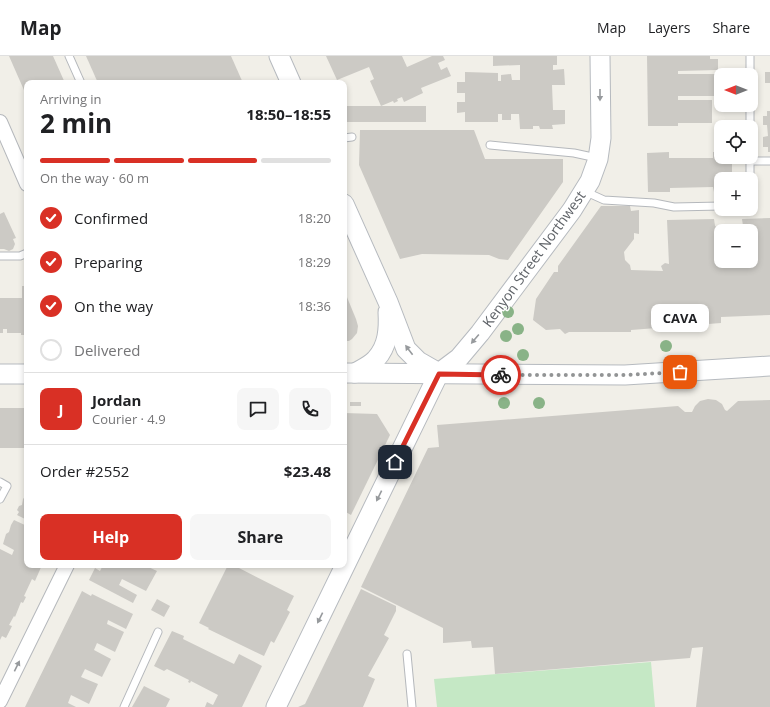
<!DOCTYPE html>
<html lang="en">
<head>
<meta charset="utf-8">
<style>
  body { margin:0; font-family:"Open Sans",sans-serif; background:#f6f6f6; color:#202124; height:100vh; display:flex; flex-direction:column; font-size:15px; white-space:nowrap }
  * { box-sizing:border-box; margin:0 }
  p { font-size:13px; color:#757577 }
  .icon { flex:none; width:22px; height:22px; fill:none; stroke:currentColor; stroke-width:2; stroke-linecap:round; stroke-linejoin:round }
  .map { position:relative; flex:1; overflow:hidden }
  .side { position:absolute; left:24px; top:24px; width:323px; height:488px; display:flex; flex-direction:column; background:#fff; border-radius:8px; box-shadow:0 2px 6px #0003 }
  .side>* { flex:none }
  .needle { width:26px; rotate:270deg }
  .buttons { position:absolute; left:714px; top:12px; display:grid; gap:8px }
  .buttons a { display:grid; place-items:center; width:44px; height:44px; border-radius:8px; background:#fff; box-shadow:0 2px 6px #0003; font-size:20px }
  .pin { position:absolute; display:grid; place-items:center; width:34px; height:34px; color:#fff; margin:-17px; border-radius:8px; box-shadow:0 2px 6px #0006 }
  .courier { position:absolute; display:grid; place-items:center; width:40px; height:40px; margin:-20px; border:3px solid #d93025; border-radius:50%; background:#fff; color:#222; box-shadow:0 1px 5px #0007 }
  .bubble { position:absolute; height:28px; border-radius:8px; background:#fff; box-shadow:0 2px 6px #0003; font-size:13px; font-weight:700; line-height:28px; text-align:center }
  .summary em { font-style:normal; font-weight:700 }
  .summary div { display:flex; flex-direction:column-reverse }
  .summary { display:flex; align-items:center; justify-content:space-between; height:68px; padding:0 16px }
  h1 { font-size:26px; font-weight:700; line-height:30px }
  .bar { display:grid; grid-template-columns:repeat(4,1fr); gap:6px 4px; align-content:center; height:48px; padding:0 16px }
  .bar i { height:5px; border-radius:3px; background:#e0e0e0 }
  .bar .selected { background:#d93025 }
  .bar p { grid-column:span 4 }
  .line { display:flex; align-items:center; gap:10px; padding:0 16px; border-top:1px solid #e0e0e0 }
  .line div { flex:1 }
  .round { display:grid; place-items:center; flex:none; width:42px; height:42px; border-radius:8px; background:#f6f6f6 }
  ol { padding:0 16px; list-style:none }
  li { display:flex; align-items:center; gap:12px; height:44px }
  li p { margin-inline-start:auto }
  li .icon { padding:4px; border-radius:50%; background:#d93025; color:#fff; stroke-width:4 }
  li:last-child { color:#757577 }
  li i { width:22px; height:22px; border:2px solid #e0e0e0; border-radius:50% }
  .button { display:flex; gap:8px; margin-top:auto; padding:8px 16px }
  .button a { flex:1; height:46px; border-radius:8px; background:#d93025; color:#fff; font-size:16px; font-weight:700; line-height:46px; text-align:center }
  .button a+a { background:#f6f6f6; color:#202124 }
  header { display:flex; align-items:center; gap:24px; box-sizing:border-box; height:56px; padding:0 20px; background:#fff; border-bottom:1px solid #e0e0e0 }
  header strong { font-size:19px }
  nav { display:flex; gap:22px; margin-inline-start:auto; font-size:14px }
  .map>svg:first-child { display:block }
  .green { fill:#c5e8c5 }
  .building { fill:#cccac5; fill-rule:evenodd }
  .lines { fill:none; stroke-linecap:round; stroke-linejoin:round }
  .lane-casing { stroke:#b5b8bc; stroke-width:9 }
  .street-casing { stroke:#b5b8bc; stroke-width:16 }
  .secondary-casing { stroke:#b6babf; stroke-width:21 }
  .lane { stroke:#fff; stroke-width:7 }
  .street { stroke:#fff; stroke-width:14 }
  .secondary { stroke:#fff; stroke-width:19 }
  .tree { fill:#89b387 }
  .oneway { fill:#979a9d }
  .done { stroke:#929495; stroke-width:4; stroke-dasharray:0 7.2 }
  .route { stroke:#d93025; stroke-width:5 }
  .labels { text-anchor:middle; stroke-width:3; stroke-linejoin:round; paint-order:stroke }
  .street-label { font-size:14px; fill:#5f6368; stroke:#fff }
</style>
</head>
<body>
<header>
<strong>Map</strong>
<nav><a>Map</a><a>Layers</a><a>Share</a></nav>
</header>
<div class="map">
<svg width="770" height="651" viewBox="0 0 770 651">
  <rect width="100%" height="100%" fill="#f1efe8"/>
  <path class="green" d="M 651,606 L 655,651 L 437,651 L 434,623 Z"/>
  <g class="building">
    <path d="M 9,0 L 53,0 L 65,27 L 27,27 L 27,41 Z"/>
    <path d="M 86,0 L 231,0 L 243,27 L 98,27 Z"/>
    <path d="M 326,0 L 402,0 L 407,11 L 432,0 L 443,0 L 445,4 L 438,7 L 441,14 L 447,11 L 451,20 L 421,32 L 423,37 L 404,46 L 402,41 L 397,43 L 398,45 L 394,47 L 393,45 L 381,50 L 370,25 L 374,23 L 369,11 L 337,24 Z"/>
    <path d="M 493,0 L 557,0 L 557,9 L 553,9 L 553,14 L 564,13 L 565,29 L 552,29 L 553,54 L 565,54 L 565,68 L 552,69 L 553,73 L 540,73 L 539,70 L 533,70 L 533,73 L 520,73 L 519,58 L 511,58 L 511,64 L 502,64 L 502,58 L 498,58 L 498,66 L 465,66 L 465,56 L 457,57 L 457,46 L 465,46 L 465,37 L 457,37 L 457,26 L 465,26 L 465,16 L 498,17 L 498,25 L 501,25 L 501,19 L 511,18 L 512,24 L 520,24 L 520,9 L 493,10 Z"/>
    <path d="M 647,0 L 710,0 L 710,3 L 718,3 L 718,14 L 678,15 L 678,18 L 718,18 L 719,40 L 678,40 L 678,44 L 712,44 L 712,67 L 678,67 L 678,70 L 648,70 Z"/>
    <rect x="765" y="16" width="5" height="11"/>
    <rect x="347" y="50" width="79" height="16"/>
    <path d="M 767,55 L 770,55 L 770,96 L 768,96 L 768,91 L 763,91 L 763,81 L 768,80 L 767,69 L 763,69 L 763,60 L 767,60 Z"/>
    <path d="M 360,74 L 474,74 L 485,103 L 563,103 L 563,126 L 508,204 L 499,203 L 489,199 L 422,198 L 400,203 L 359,109 Z"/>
    <path d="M 669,96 L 669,102 L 713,102 L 713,96 L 721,96 L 721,101 L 732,101 L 732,123 L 721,123 L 721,136 L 714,136 L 713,131 L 670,132 L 670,136 L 648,136 L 647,97 Z"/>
    <path d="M 601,150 L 630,150 L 631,155 L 639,154 L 639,178 L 634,177 L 634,183 L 624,196 L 625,204 L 630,209 L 631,214 L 663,215 L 661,210 L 665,207 L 669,208 L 667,164 L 714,163 L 715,170 L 743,170 L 742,163 L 770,162 L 770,259 L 721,261 L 721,267 L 631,274 L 631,276 L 569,276 L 565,278 L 560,273 L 546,274 L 533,264 L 536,243 L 554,216 L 558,216 L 558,210 ZM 721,175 L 751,175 L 751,205 L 721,205 Z"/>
    <path d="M 4,156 L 16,182 L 13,183 L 15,188 L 13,193 L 9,195 L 4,193 L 0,193 L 0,158 Z"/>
    <path d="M 22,230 L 27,230 L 27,279 L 21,279 L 21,277 L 7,277 L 7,273 L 3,273 L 3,277 L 0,277 L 0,242 L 22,242 Z"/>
    <path d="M 344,234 L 356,263 L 358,270 L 357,277 L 352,283 L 349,285 L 344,285 Z"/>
    <path d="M 708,343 L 716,344 L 722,348 L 725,354 L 727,355 L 738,345 L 770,344 L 770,651 L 696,651 L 703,591 L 692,592 L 690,602 L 495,618 L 493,591 L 472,592 L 471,585 L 443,587 L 443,572 L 361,531 L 428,392 L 439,391 L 437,369 L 678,350 L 685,356 L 692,356 L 695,350 L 700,345 Z"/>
    <rect x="350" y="346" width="11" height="4"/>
    <rect x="0" y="352" width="27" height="40"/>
    <path d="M 344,357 L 377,358 L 390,379 L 351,459 L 344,455 Z"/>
    <path d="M 27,438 L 27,464 L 17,459 L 19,456 L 17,454 L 19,450 L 22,449 L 23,443 Z"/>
    <path d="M 14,464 L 27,470 L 27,509 L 42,509 L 35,525 L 32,523 L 24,540 L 26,541 L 23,547 L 21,546 L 15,561 L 14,560 L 9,569 L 12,570 L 6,582 L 2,580 L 0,584 L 0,493 L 12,499 L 14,494 L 3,488 L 6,478 L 9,476 L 11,469 Z"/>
    <path d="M 103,509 L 144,509 L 157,515 L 146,535 L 122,523 L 119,529 L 137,539 L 133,547 L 89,524 L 95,512 L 100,515 Z"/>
    <path d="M 228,509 L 231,509 L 238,512 L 239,512 L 294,540 L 287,554 L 290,556 L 274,587 L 271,585 L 264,600 L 208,573 L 209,572 L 199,567 Z"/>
    <path d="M 361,533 L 396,550 L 396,555 L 384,579 L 389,582 L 368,620 L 375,623 L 363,651 L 298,651 L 305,648 Z"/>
    <path d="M 82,535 L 91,540 L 92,538 L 133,558 L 126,573 L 108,564 L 107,568 L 124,576 L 119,587 L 115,596 L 97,587 L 94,594 L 111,603 L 102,621 L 85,613 L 81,621 L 98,628 L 89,648 L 71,639 L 68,647 L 76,651 L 25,651 Z"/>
    <path d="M 157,543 L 170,550 L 164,561 L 151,554 Z"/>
    <path d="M 172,575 L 184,580 L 183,583 L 234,608 L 239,598 L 262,610 L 242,651 L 205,651 L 207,646 L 213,649 L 218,639 L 191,625 L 190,627 L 188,626 L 189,624 L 167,613 L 164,615 L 154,610 Z"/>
    <path d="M 144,630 L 170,643 L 166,651 L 132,651 Z"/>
  </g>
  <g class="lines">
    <defs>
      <g id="lane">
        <path d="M 69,0 L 81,27"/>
        <path d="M 750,19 L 750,0"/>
        <path d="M 750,71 L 750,49"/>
        <path d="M 344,82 L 352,81"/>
        <path d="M 490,89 L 574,97 L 597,102"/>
        <path d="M 750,105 L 770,105"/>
        <path d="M 750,123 L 750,101"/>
        <path d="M 584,135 L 604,144 L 654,147 L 674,151 L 721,150"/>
        <path d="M 0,200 L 20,200 L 27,197"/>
        <path d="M 0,426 L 7,430 L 0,443"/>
        <path d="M 407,598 L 412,651"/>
        <path d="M 124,651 L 158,576"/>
      </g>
      <g id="street">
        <path d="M 0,66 L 27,128"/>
        <path d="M 0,645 L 67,509"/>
      </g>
      <g id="secondary">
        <path d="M 279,0 L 291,27"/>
        <path d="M 344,148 L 388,246 L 406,293 L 418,305 L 439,317"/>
        <path d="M 344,317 L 625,319 L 770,310"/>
        <path d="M 355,317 C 362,313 371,309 376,303 C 388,290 389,273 388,256"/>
        <path d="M 0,318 L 27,318"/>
        <path d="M 276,651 L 439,317 L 459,302 L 480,277 L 572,154 L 590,125 L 598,103 L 601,82 L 600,0"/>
      </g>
    </defs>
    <use href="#lane" class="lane-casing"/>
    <use href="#street" class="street-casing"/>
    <use href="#secondary" class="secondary-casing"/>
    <use href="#lane" class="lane"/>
    <use href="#street" class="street"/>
    <use href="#secondary" class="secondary"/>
  </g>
  <g class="tree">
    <circle cx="508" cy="256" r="6"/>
    <circle cx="518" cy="273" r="6"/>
    <circle cx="506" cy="280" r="6"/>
    <circle cx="666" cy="290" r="6"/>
    <circle cx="523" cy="299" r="6"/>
    <circle cx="504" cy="347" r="6"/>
    <circle cx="539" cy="347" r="6"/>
  </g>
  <defs><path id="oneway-solid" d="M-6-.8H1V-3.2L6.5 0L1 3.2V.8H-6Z"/></defs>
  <g class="oneway">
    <use href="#oneway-solid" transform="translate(600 39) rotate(90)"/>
    <use href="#oneway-solid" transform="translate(475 283) rotate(130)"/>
    <use href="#oneway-solid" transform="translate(409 294) rotate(-127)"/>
    <use href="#oneway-solid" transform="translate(379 440) rotate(116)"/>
    <use href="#oneway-solid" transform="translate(320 562) rotate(116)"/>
    <use href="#oneway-solid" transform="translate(17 610) rotate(-64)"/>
  </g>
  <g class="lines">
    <path class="done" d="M 501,319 L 625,319 L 680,316"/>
    <path class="route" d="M 395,406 L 439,318 L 501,319"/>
  </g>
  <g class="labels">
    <g class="street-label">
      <text transform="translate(534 203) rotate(-54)" y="5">Kenyon Street Northwest</text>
    </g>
  </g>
</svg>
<div class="buttons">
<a><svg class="needle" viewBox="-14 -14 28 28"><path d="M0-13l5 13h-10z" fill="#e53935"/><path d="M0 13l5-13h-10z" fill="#757577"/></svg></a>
<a><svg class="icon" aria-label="locate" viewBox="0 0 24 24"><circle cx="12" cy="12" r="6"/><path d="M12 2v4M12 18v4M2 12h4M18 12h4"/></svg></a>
<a>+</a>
<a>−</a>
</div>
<div class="pin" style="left:680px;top:316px;background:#ea580c"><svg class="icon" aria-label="bag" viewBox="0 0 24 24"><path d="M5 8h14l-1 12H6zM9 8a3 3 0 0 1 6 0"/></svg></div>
<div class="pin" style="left:395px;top:406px;background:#1f2937"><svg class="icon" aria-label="home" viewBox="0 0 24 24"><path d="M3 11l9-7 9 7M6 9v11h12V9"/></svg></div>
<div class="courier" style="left:501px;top:319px"><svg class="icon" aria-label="bike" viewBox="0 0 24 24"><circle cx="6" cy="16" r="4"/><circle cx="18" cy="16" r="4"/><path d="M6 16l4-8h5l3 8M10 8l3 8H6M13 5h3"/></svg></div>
<div class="bubble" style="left:651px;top:248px;width:58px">CAVA</div>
<section class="side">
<div class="summary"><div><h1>2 min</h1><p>Arriving in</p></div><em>18:50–18:55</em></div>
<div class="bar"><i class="selected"></i><i class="selected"></i><i class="selected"></i><i></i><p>On the way · 60 m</p></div>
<ol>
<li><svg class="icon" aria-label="check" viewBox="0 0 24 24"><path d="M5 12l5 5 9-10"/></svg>Confirmed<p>18:20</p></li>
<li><svg class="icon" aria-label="check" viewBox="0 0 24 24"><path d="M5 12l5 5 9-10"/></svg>Preparing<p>18:29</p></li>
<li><svg class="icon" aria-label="check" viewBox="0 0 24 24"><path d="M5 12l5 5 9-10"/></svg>On the way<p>18:36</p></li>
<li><i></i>Delivered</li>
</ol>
<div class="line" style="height:72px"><b class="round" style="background:#d93025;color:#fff">J</b><div><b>Jordan</b><p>Courier · 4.9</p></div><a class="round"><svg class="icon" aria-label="chat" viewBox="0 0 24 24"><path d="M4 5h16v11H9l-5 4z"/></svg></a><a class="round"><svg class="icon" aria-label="phone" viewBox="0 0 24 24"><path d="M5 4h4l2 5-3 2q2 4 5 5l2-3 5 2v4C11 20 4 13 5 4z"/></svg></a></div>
<div class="line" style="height:52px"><div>Order #2552</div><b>$23.48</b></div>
<div class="button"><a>Help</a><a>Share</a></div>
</section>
</div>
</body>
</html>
